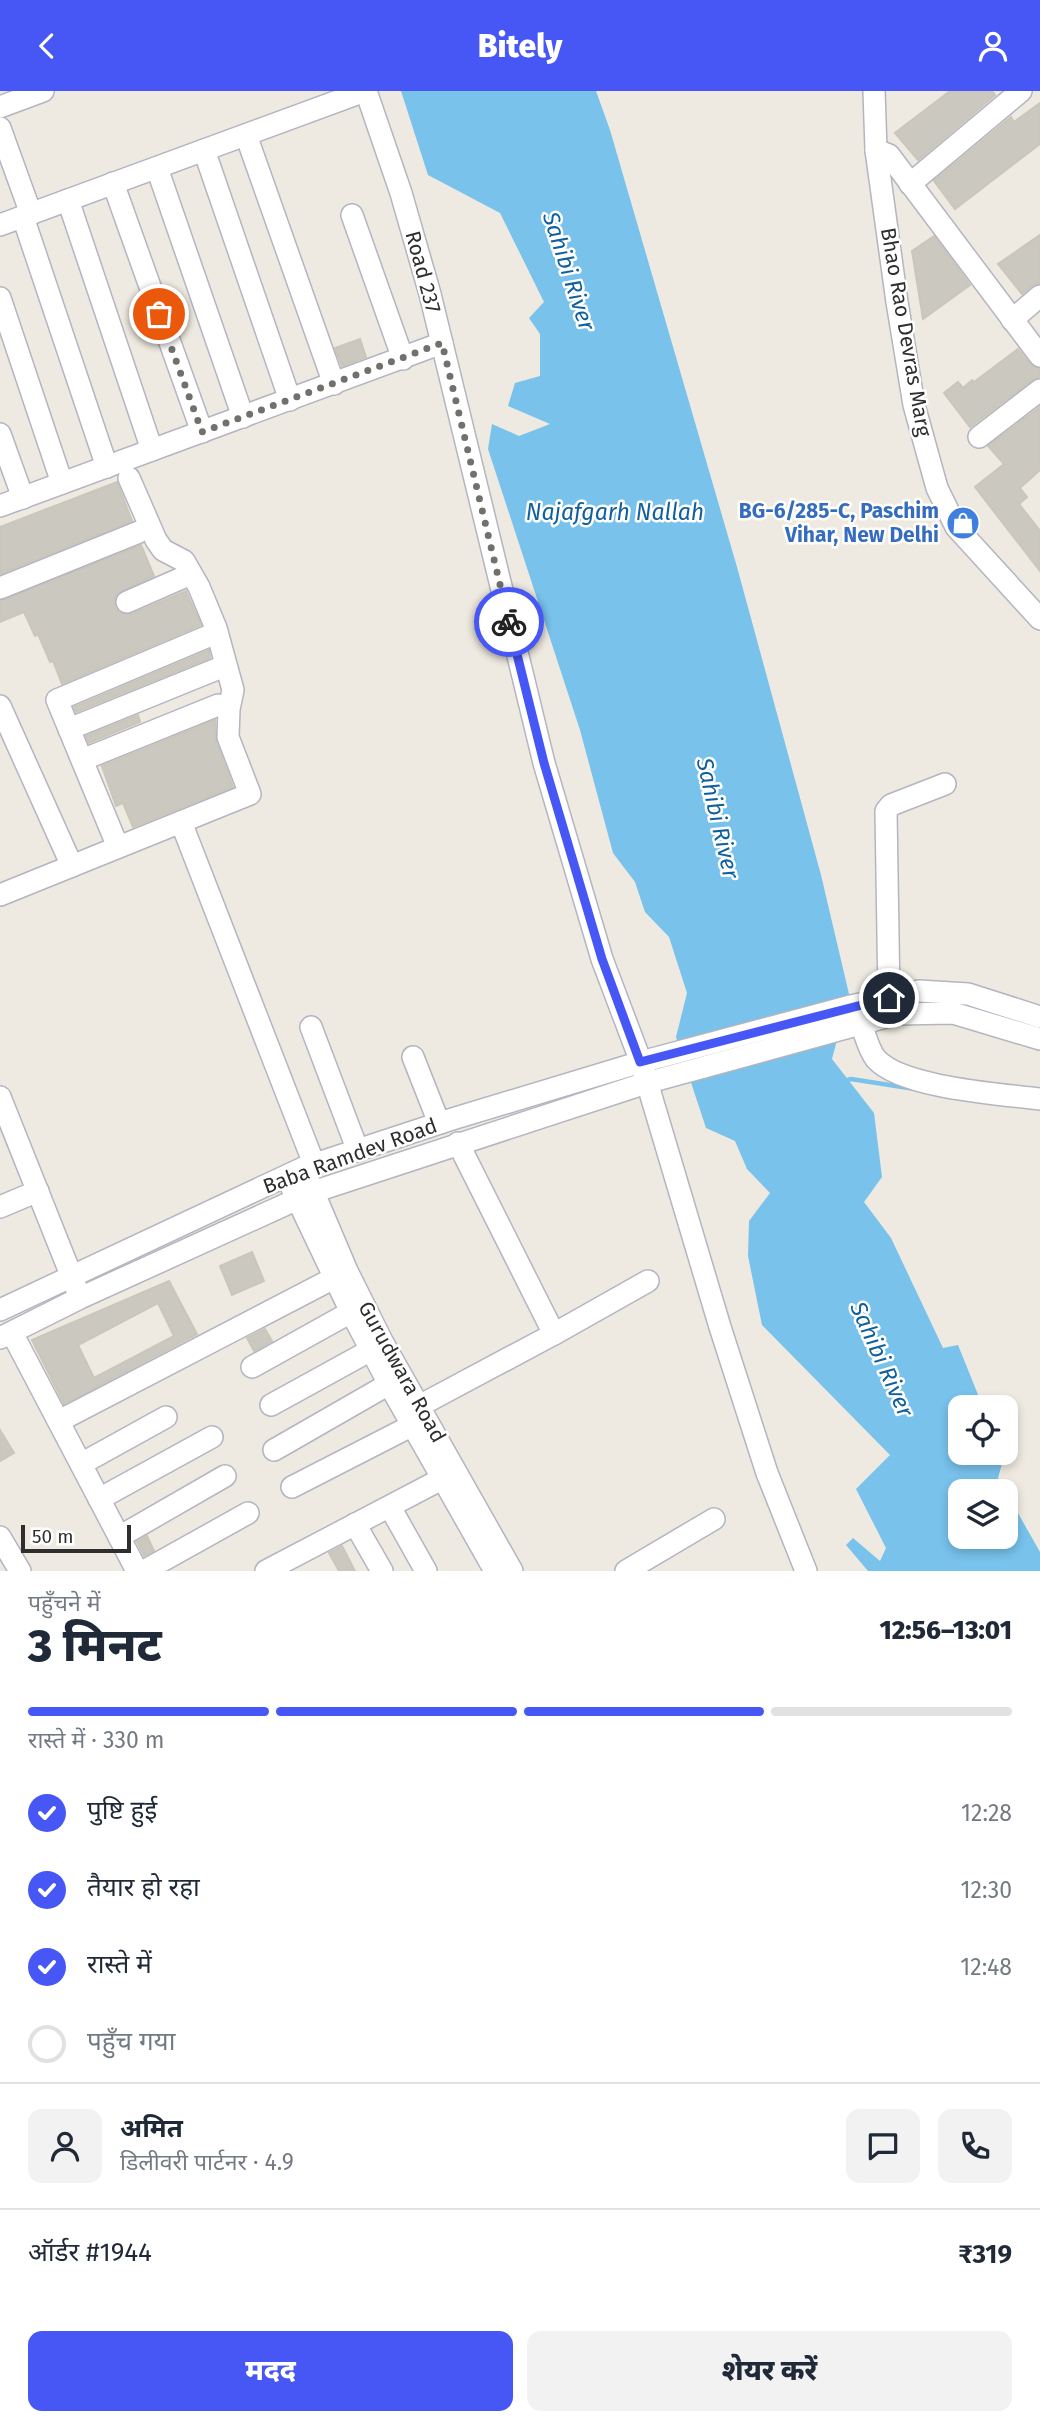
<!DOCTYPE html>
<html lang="hi">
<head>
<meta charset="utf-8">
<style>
  body { margin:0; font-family:"Fira Sans","Noto Sans Devanagari",sans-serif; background:#f2f2f3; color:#1f2937; height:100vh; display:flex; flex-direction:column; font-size:26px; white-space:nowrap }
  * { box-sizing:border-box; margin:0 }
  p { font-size:23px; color:#747a83 }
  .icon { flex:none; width:38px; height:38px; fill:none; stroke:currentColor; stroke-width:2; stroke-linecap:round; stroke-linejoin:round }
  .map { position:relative; height:1480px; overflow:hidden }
  .details { display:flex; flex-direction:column; background:#fff; flex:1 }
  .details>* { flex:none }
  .controls { position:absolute; left:948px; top:1304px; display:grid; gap:14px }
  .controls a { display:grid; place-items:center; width:70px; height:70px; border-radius:14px; background:#fff; box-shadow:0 4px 10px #0003; font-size:35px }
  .scale { position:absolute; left:21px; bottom:18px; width:110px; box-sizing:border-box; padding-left:7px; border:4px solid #2e2e2e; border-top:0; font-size:19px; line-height:24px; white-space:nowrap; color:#2e2e2e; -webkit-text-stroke:5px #fff; paint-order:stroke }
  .pin { position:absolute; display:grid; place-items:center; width:60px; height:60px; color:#fff; margin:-30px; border:4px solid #fff; border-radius:50%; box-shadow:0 2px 7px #0007 }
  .courier { position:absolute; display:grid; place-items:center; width:70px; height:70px; margin:-35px; border:5px solid #4657f6; border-radius:50%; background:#fff; color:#222; box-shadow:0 2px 9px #0007 }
  .summary em { font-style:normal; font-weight:800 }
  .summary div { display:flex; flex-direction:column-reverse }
  .summary { display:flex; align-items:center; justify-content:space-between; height:119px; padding:0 28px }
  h1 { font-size:46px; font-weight:800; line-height:52px }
  .bar { display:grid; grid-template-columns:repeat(4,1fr); gap:10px 7px; align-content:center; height:84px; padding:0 28px }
  .bar i { height:9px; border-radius:5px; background:#e0e1e3 }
  .bar .active { background:#4657f6 }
  .bar p { grid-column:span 4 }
  .line { display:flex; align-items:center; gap:18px; padding:0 28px; border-top:2px solid #e0e1e3 }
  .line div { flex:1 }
  .round { display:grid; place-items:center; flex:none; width:74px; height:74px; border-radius:14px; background:#f2f2f3 }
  ol { padding:0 28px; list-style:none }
  li { display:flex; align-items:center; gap:21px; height:77px }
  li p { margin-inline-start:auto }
  li .icon { padding:7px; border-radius:50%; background:#4657f6; color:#fff; stroke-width:4 }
  li:last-child { color:#747a83 }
  li i { width:38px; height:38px; border:4px solid #e0e1e3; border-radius:50% }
  .button { display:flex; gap:14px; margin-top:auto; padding:14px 28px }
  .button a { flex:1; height:80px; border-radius:14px; background:#4657f6; color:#fff; font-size:28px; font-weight:800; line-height:80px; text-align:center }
  .button a+a { background:#f2f2f3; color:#1f2937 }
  header { display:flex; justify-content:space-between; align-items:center; height:91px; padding:0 28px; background:#4657f6; color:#fff; font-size:32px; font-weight:800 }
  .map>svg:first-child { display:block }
  .water { fill:#78c2ec }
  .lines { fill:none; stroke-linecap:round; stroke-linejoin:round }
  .stream { stroke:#78c2ec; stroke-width:4.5 }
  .building { fill:#cac8bf; stroke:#cac6ba; stroke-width:2; fill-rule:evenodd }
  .minor-casing { stroke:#b4b5c0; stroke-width:24 }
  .minor { stroke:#fff; stroke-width:21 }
  .done { stroke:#71706d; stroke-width:7; stroke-dasharray:0 12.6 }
  .route { stroke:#4657f6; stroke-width:9 }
  .labels { text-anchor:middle; stroke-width:5; stroke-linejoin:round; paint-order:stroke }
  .street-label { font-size:21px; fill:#2e2e2e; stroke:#fff }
  .shop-label { font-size:21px; font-weight:bold; fill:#366cbe; stroke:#fff; text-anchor:end }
  .water-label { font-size:23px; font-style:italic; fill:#11609e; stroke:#fff }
</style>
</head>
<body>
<header><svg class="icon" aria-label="back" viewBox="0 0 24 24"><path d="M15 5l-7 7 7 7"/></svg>Bitely<svg class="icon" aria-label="person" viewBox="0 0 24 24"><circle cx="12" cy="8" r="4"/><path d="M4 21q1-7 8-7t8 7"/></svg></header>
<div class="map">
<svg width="1040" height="1480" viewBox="0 0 1040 1480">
  <rect width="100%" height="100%" fill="#eeeae1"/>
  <path class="water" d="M 401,0 L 596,0 L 610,39 L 737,476 L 821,784 L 849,903 L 832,968 L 874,1022 L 882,1086 L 864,1111 L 891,1147 L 943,1257 L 958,1254 L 983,1316 L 961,1316 L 961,1362 L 1001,1362 L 1003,1369 L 998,1387 L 1006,1400 L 961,1400 L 961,1446 L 1006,1446 L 1006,1401 L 1040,1461 L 1040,1480 L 868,1480 L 846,1454 L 853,1447 L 880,1470 L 886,1457 L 856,1398 L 890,1364 L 762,1234 L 748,1165 L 749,1130 L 770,1102 L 747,1078 L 735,1050 L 706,1037 L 676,946 L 687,902 L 669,846 L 645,821 L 635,791 L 613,762 L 580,639 L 488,358 L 492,333 L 519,345 L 550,333 L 508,315 L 515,292 L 540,285 L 540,243 L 529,227 L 544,211 L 500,122 L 428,84 Z"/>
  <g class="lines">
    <path class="stream" d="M 844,990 L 851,988 L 915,998"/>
  </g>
  <g class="building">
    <path d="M 950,0 L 992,0 L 995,4 L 918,69 L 895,42 Z"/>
    <path d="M 1040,12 L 1040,53 L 955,118 L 934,90 L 1011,26 L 1014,31 Z"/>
    <path d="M 1040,144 L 1040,192 L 1032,195 L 1022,203 L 998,173 Z"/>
    <path d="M 934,145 L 970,194 L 923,228 L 912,160 Z"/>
    <path d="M 360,248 L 366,266 L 342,275 L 335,257 Z"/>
    <path d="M 1018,258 L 1030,273 L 1040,278 L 1040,286 L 1032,289 L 970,336 L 944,302 L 958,291 L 963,297 L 972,289 L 974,291 Z"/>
    <path d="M 1040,316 L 1040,379 L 1020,397 L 1027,406 L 1019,413 L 1040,440 L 1040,480 L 975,396 L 1004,373 L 988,355 Z"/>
    <path d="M 117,391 L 132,430 L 0,483 L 0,436 Z"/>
    <path d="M 141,454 L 154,485 L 117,503 L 114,509 L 115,517 L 120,522 L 132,523 L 186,500 L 201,534 L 62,593 L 53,570 L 50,571 L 38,543 L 35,545 L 24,521 L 0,531 L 0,510 Z"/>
    <path d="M 209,559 L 210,567 L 76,621 L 74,616 Z"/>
    <path d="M 138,624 L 140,631 L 89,652 L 86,645 Z"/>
    <path d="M 215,629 L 216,650 L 233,696 L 133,736 L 123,712 L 116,715 L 102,675 Z"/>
    <path d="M 252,1161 L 264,1190 L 232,1204 L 220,1175 Z"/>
    <path d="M 169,1190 L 197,1243 L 64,1313 L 32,1249 ZM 158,1212 L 174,1245 L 94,1287 L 78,1254 Z"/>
    <path d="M 265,1238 L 272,1250 L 254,1260 L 247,1247 Z"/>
    <path d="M 0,1339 L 14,1362 L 0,1370 Z"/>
    <path d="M 147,1445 L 154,1460 L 144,1465 L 137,1451 Z"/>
    <path d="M 342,1455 L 355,1480 L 339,1480 L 329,1462 Z"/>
  </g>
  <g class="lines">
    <defs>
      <g id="minor">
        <path d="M 366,0 L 401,102 L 430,203 L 544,672 L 602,868 L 641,971 L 720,1236 L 767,1382 L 806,1480"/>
        <path d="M 874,0 L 876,59 L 897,211 L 914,314 L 937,397 L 956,436 L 1040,528"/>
        <path d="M 0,16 L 43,0"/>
        <path d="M 0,37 L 31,123"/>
        <path d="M 246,44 L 334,293"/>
        <path d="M 204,59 L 290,309"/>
        <path d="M 876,59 L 889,64 L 1040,265"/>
        <path d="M 157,77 L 243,326"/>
        <path d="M 113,92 L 202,341"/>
        <path d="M 910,93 L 1021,0"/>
        <path d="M 68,109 L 152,359"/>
        <path d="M 352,124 L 403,268"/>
        <path d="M 23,126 L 107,376"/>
        <path d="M 0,134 L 365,0"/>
        <path d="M 0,207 L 62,392"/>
        <path d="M 1012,229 L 1040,205"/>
        <path d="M 0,343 L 23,407"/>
        <path d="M 979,346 L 1040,299"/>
        <path d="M 0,415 L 442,252"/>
        <path d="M 0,497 L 139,441"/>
        <path d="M 127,511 L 191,483"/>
        <path d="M 0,615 L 72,775"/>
        <path d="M 69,638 L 222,576"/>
        <path d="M 82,669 L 218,614"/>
        <path d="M 181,731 L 314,1073"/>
        <path d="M 118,756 L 57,609 L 211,544"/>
        <path d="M 0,804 L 250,703 L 228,646 L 229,618 L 233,599 L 216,537 L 199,496 L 184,470 L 163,459 L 156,449 L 129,387"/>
        <path d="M 889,907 L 886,720 L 891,714 L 945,693"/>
        <path d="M 861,933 C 865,943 869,960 876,968 C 902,997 1001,1003 1040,1008"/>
        <path d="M 311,936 L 358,1060"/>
        <path d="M 413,966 L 439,1032"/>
        <path d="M 0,1006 L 77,1199"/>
        <path d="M 458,1052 L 554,1243"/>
        <path d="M 308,1088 L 347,1180 L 383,1252 L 512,1480"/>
        <path d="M 291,1095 L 351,1221 L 389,1293 L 495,1480"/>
        <path d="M 0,1116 L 38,1100"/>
        <path d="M 0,1219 L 303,1077 L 449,1029 L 641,971 L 851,915 L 919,900 L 968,903 L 1040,926"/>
        <path d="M 12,1242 L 137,1480"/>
        <path d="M 0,1247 L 80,1207 L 313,1101 L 646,992 L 897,923 L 953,922 L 1040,948"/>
        <path d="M 252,1276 L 351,1221"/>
        <path d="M 271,1314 L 371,1259"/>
        <path d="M 419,1315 L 554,1243 L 648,1190"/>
        <path d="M 59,1330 L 334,1187"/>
        <path d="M 274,1359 L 389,1293"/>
        <path d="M 81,1373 L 166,1326"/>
        <path d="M 292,1396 L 413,1334"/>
        <path d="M 99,1408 L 212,1346"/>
        <path d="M 390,1416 L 426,1480"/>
        <path d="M 355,1433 L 382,1480"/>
        <path d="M 0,1446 L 20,1480"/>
        <path d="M 119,1446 L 225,1385"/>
        <path d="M 144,1480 L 248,1422"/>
        <path d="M 266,1480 L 455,1381"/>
        <path d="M 626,1480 L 714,1428"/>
      </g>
    </defs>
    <use href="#minor" class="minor-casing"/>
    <use href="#minor" class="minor"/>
  </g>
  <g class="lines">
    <path class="done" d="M 159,223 L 202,341 L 442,252 L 509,531"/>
    <path class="route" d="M 509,531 L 544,672 L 602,868 L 640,971 L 889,907"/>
  </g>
  <defs>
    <symbol id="shop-disc" viewBox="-11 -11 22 22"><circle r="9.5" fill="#3f7fe0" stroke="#fff"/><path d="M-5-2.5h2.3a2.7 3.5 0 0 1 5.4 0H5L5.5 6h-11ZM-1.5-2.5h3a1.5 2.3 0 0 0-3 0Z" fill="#fff"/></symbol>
  </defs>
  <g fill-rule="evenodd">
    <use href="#shop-disc" x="944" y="413" width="38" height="38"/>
  </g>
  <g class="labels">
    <g class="street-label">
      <text transform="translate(423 181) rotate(75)" y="7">Road 237</text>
      <text transform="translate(906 241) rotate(80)" y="7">Bhao Rao Devras Marg</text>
      <text transform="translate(350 1065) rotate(-20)" y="7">Baba Ramdev Road</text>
      <text transform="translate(402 1281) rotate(61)" y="7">Gurudwara Road</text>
    </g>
    <g class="shop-label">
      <text x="939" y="427">BG-6/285-C, Paschim<tspan x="939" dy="24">Vihar, New Delhi</tspan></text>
    </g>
    <g class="water-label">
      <text transform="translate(569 180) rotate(72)" y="8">Sahibi River</text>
      <text x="615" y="429">Najafgarh Nallah</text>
      <text transform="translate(718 727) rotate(77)" y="8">Sahibi River</text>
      <text transform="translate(882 1268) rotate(66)" y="8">Sahibi River</text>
    </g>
  </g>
</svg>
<div class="controls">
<a><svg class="icon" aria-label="locate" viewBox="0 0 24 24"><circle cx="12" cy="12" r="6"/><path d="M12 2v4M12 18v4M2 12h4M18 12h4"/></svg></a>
<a><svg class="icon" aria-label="layers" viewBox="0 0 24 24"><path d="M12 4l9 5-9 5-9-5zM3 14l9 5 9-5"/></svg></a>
</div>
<div class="scale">50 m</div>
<div class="pin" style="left:159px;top:223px;background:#ea580c"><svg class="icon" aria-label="bag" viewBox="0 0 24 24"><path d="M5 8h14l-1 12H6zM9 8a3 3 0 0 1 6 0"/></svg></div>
<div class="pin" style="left:889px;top:907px;background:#1f2937"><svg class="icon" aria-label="home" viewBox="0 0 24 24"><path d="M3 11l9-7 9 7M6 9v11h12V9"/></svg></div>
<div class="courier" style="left:509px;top:531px"><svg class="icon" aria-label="bike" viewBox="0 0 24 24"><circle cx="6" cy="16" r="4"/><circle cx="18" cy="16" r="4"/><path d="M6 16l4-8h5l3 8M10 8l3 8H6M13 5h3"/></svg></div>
</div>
<section class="details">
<div class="summary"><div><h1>3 मिनट</h1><p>पहुँचने में</p></div><em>12:56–13:01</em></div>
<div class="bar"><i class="active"></i><i class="active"></i><i class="active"></i><i></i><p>रास्ते में · 330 m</p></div>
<ol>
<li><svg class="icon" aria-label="check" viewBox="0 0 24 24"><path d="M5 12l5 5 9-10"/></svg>पुष्टि हुई<p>12:28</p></li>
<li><svg class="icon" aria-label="check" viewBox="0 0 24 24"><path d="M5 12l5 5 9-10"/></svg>तैयार हो रहा<p>12:30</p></li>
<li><svg class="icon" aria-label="check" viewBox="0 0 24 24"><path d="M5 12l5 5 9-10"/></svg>रास्ते में<p>12:48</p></li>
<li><i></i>पहुँच गया</li>
</ol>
<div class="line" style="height:126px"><a class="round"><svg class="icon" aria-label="person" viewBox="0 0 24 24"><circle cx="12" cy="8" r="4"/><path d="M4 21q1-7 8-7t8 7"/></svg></a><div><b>अमित</b><p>डिलीवरी पार्टनर · 4.9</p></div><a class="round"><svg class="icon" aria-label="chat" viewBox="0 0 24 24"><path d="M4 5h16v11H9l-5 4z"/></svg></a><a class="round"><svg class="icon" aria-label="phone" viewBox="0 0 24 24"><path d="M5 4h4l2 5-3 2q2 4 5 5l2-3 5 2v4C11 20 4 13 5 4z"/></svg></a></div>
<div class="line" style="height:91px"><div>ऑर्डर #1944</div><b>₹319</b></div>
<div class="button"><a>मदद</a><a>शेयर करें</a></div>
</section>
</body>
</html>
